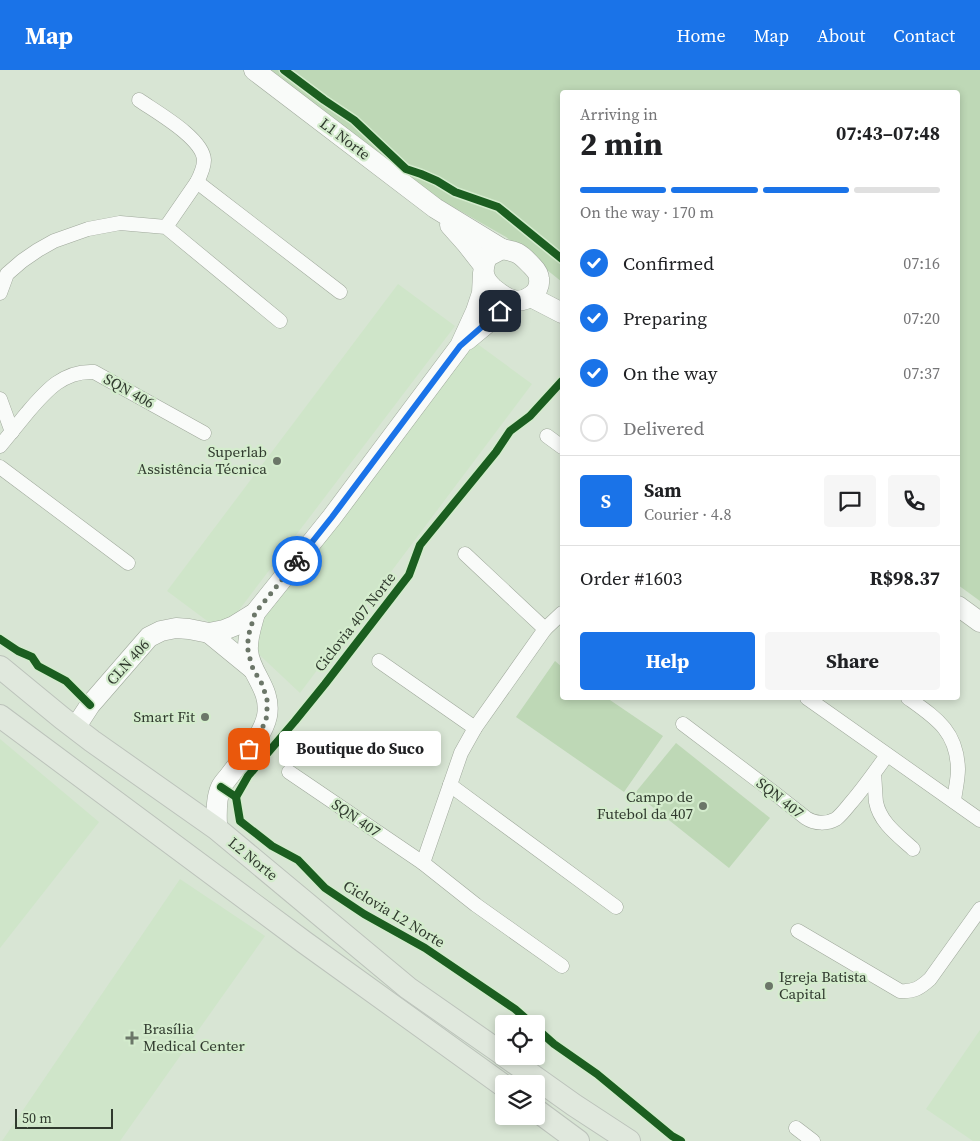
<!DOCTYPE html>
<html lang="en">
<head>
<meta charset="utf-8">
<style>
  body { margin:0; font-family:"Source Serif 4",serif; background:#f6f6f6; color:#202124; height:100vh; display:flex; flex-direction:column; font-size:19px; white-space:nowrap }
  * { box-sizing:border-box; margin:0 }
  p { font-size:16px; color:#757577 }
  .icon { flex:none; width:28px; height:28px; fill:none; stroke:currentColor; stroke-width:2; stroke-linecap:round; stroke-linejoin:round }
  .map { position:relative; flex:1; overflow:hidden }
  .details { position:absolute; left:560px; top:20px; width:400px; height:610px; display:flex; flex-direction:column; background:#fff; border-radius:5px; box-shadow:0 2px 8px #0003 }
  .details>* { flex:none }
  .tools { position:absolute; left:495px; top:945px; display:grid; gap:10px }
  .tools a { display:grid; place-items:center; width:50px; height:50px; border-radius:5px; background:#fff; box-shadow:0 2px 8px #0003; font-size:25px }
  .scale { position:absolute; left:15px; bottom:12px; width:98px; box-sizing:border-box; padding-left:5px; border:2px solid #303a2e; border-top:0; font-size:14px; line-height:18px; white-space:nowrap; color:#303a2e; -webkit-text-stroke:4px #d4eccd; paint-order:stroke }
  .pin { position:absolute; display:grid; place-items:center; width:42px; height:42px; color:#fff; margin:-21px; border-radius:10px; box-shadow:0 2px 8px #0006 }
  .courier { position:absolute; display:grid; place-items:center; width:50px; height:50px; margin:-25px; border:4px solid #1a73e8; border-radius:50%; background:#fff; color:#222; box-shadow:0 1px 6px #0007 }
  .bubble { position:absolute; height:35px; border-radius:5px; background:#fff; box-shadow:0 2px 8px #0003; font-size:16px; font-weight:700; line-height:35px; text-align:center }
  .headline em { font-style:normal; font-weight:700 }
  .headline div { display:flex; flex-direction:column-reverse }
  .headline { display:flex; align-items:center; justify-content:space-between; height:85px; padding:0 20px }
  h1 { font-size:32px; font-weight:700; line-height:38px }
  .bar { display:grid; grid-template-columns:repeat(4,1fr); gap:8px 5px; align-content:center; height:60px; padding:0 20px }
  .bar i { height:6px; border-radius:4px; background:#e0e0e0 }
  .bar .on { background:#1a73e8 }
  .bar p { grid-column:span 4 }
  .line { display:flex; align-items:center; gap:12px; padding:0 20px; border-top:1px solid #e0e0e0 }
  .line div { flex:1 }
  .round { display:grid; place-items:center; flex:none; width:52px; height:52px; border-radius:5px; background:#f6f6f6 }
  ol { padding:0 20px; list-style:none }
  li { display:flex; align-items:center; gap:15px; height:55px }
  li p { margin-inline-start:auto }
  li .icon { padding:5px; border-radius:50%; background:#1a73e8; color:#fff; stroke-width:4 }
  li:last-child { color:#757577 }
  li i { width:28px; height:28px; border:2px solid #e0e0e0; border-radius:50% }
  .primary-button { display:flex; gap:10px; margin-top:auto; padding:10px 20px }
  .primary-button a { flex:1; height:58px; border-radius:5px; background:#1a73e8; color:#fff; font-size:20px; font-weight:700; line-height:58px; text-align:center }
  .primary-button a+a { background:#f6f6f6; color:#202124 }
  header { display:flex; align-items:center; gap:30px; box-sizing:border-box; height:70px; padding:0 25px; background:#1a73e8; color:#fff }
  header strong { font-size:24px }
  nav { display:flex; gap:28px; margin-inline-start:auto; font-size:18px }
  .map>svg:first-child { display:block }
  .built { fill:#cfe5c9 }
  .green { fill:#bed8b6 }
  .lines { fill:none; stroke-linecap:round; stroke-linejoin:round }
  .street-casing { stroke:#9fa89b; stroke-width:15 }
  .secondary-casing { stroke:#9fa89b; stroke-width:21 }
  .primary-casing { stroke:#bcc3bb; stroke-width:24 }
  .street { stroke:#f9fbf9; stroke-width:14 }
  .secondary { stroke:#f9fbf9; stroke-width:20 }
  .primary { stroke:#e0e8dd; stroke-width:22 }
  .cycleway-casing { stroke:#d4eccd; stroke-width:11 }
  .cycleway { stroke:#1b5e20; stroke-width:8 }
  .done { stroke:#6b7668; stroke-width:5; stroke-dasharray:0 9 }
  .route { stroke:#1a73e8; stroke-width:6 }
  .poi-dot { fill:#6b7668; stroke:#d4eccd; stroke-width:2 }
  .labels { text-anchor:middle; stroke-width:4.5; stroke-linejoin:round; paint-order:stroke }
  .street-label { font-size:15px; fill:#303a2e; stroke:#d4eccd }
  .poi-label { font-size:15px; fill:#303a2e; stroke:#d4eccd; text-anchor:end }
</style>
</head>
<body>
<header>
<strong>Map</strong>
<nav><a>Home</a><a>Map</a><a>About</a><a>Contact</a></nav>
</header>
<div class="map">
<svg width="980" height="1071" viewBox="0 0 980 1071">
  <rect width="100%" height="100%" fill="#d8e5d4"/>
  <g class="built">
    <path d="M 398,214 L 455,256 L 236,544 L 214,556 L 167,521 Z"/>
    <path d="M 472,270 L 532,314 L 300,623 L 251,577 L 257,555 Z"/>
    <path d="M 0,669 L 99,752 L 0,878 Z"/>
    <path d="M 180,809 L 265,866 L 120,1071 L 2,1071 Z"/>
    <path d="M 980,960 L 980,1071 L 973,1071 L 926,1039 Z"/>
  </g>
  <g class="green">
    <path d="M 265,0 L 980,0 L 980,531 L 958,515 L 958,22 L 562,22 L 562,212 L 506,167 L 427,122 Z"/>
    <path d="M 555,591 L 562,597 L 562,628 L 607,628 L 663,666 L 624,722 L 516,647 Z"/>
    <path d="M 676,673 L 770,748 L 729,798 L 635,723 Z"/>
  </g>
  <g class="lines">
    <defs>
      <g id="street">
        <path d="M 139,30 C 156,42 203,68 204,90 C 204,97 200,106 197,112 L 166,157"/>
        <path d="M 197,112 L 340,222"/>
        <path d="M 0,223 L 7,204 L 22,191 L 38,180 L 54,171 L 88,159 L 120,153 L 166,157 L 280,251"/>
        <path d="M 0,329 L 12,362"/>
        <path d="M 547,366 L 562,377"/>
        <path d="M 0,376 C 9,365 18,354 27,343 C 45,322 63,300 94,302 L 204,363"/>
        <path d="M 0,397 L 128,493"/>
        <path d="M 465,484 L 545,559"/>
        <path d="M 379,591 L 475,658"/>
        <path d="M 807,628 L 980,750"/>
        <path d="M 908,628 C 936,648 957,661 958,699 C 958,710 955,721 954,731"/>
        <path d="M 683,654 L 773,722 L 806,748 C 815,754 827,754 836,749 C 841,745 845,740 849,735 C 863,719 875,702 887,685"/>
        <path d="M 289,702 L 423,793 L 476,835 L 562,896"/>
        <path d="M 874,704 C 875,714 875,723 876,732 C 880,753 899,766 913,779"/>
        <path d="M 450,715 L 616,837"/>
        <path d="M 423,793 L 461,683 L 475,658 L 545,559 L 562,543"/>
        <path d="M 798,861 L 900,921 C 914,922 920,918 930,909 L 980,839"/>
        <path d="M 796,1058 L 813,1071"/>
      </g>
      <g id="secondary">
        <path d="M 254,0 L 435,138 L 502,179"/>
        <path d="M 450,155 L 466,173 L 484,196"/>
        <path d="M 502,179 C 506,180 512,181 517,183 C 523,186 527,191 532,196 C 535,199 539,204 539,209 C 541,223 525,233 513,230 C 505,228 499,223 493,218 C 482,208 482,200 487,187 Z"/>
        <path d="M 531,227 L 562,243"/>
        <path d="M 467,270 L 514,231"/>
        <path d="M 958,536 L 980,552"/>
        <path d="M 209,563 L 253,599"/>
        <path d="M 75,658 L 90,635 L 149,567 L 161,561 L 176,558 L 189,559 L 209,563 L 224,560 L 234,556 L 255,543 L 332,447 L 460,276 L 476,241 L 482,223 L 483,203"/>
        <path d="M 217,759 C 217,746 215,730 221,717 C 223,713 227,709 230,705 C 242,689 263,666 267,646 C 272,619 250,604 248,581 C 247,567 252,555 255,543"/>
      </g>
      <g id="primary">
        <path d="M 0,597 L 62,648 L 92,671 L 217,759 L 408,918 L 504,985"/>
        <path d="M 0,646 L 304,872 L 504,1016"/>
        <path d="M 505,986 L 574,1035 L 629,1071"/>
        <path d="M 536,1040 L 578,1071"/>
      </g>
    </defs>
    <use href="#street" class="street-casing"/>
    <use href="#secondary" class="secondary-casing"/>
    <use href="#primary" class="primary-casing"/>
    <use href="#street" class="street"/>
    <use href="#secondary" class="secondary"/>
    <use href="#primary" class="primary"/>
    <defs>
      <g id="cycleway">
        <path d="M 284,0 L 324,30 L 354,50 L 406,99 L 421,104 L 437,111 L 455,122 L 498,137 L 562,189"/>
        <path d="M 0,569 L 18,581 L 32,587 L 38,596 L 66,611 L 90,635"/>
        <path d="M 221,717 L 236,727 L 248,706 L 295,651 L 325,614 L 409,505 L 420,475 L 496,382 L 510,361 L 530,346 L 562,311"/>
        <path d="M 236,727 L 240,751 L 272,776 L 298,790 L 325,818 L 364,844 L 425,878 L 515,939 L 532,954"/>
        <path d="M 536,958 L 554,974 L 597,1004 L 672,1066 L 681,1071"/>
      </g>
    </defs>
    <use href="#cycleway" class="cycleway-casing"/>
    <use href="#cycleway" class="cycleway"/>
  </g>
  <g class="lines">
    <path class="done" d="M 249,679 L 259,667 L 267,646 L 267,629 L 262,614 L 253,599 L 248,582 L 248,567 L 255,543 L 297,491"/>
    <path class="route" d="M 297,491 L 332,447 L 460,276 L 500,241"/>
  </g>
  <g class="poi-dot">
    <circle cx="277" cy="391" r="5"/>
    <circle cx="205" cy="647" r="5"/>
    <circle cx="703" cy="736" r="5"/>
    <circle cx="769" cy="916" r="5"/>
    <path d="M129.5 960.5h5v5h5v5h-5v5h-5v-5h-5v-5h5z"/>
  </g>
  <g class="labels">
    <g class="street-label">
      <text transform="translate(345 69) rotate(37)" y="5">L1 Norte</text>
      <text transform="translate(129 321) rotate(29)" y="5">SQN 406</text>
      <text transform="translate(355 552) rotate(-52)" y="5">Ciclovia 407 Norte</text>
      <text transform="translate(128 592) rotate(-48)" y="5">CLN 406</text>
      <text transform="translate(780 728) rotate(38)" y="5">SQN 407</text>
      <text transform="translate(356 748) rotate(34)" y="5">SQN 407</text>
      <text transform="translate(253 789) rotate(39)" y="5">L2 Norte</text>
      <text transform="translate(394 844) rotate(31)" y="5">Ciclovia L2 Norte</text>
    </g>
    <g class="poi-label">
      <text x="267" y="387">Superlab<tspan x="267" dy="17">Assistência Técnica</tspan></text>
      <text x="195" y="652">Smart Fit</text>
      <text x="693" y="732">Campo de<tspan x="693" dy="17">Futebol da 407</tspan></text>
      <text x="779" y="912" text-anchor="start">Igreja Batista<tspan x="779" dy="17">Capital</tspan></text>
      <text x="143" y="964" text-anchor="start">Brasília<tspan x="143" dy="17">Medical Center</tspan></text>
    </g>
  </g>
</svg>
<div class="tools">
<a><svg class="icon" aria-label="locate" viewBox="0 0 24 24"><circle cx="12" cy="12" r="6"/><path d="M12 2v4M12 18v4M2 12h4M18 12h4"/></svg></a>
<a><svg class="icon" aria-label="layers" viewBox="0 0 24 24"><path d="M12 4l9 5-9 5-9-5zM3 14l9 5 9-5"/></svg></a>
</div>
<div class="scale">50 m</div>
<div class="pin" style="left:249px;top:679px;background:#ea580c"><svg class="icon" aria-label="bag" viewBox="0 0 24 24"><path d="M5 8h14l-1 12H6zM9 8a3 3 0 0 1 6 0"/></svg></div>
<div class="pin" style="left:500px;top:241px;background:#1f2937"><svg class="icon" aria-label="home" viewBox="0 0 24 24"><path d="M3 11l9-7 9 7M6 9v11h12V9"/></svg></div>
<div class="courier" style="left:297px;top:491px"><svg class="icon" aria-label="bike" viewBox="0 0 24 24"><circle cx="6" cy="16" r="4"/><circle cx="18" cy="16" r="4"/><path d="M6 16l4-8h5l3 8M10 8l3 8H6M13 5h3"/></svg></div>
<div class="bubble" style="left:279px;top:661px;width:162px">Boutique do Suco</div>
<section class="details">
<div class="headline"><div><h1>2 min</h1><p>Arriving in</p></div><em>07:43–07:48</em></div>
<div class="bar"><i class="on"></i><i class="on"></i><i class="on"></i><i></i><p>On the way · 170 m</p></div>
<ol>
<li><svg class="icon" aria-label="check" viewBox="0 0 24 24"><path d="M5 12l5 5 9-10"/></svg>Confirmed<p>07:16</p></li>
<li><svg class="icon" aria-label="check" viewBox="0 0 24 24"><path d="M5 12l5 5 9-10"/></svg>Preparing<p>07:20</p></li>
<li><svg class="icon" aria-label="check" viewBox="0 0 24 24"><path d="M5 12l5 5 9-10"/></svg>On the way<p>07:37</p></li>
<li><i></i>Delivered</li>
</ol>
<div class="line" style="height:90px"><b class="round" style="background:#1a73e8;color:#fff">S</b><div><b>Sam</b><p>Courier · 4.8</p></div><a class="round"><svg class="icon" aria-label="chat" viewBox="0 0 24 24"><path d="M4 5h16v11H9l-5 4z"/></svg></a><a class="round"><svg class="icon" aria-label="phone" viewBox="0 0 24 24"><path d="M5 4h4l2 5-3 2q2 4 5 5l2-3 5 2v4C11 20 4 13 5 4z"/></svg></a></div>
<div class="line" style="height:65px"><div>Order #1603</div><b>R$98.37</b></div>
<div class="primary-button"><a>Help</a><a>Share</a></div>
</section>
</div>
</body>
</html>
